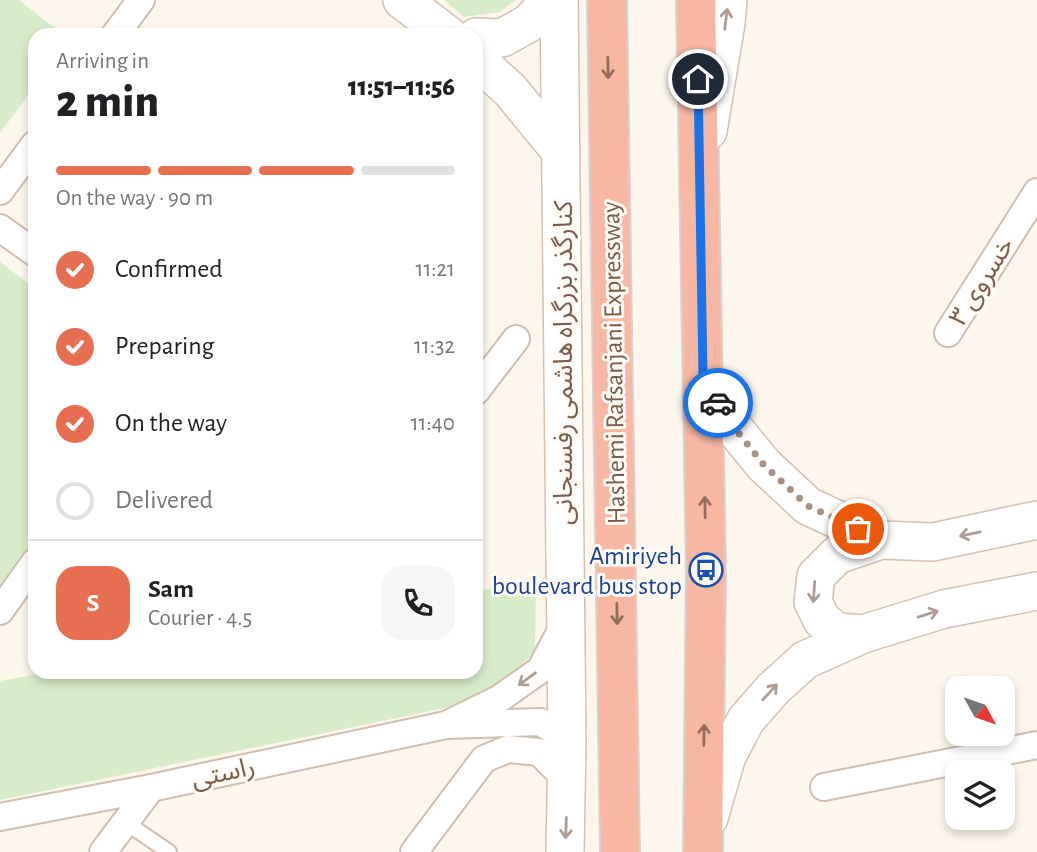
<!DOCTYPE html>
<html lang="en">
<head>
<meta charset="utf-8">
<style>
  body { margin:0; font-family:"Alegreya Sans","Noto Sans Arabic",sans-serif; background:#f6f6f6; color:#202124; height:100vh; display:flex; flex-direction:column; font-size:26px; white-space:nowrap }
  * { box-sizing:border-box; margin:0 }
  p { font-size:23px; color:#757577 }
  .icon { flex:none; width:38px; height:38px; fill:none; stroke:currentColor; stroke-width:2; stroke-linecap:round; stroke-linejoin:round }
  .map { position:relative; flex:1; overflow:hidden }
  .panel { position:absolute; left:28px; top:28px; width:455px; height:651px; display:flex; flex-direction:column; background:#fff; border-radius:21px; box-shadow:0 4px 10px #0003 }
  .panel>* { flex:none }
  .needle { width:46px; rotate:130deg }
  .fabs { position:absolute; left:945px; top:676px; display:grid; gap:14px }
  .fabs a { display:grid; place-items:center; width:70px; height:70px; border-radius:14px; background:#fff; box-shadow:0 4px 10px #0003; font-size:35px }
  .pin { position:absolute; display:grid; place-items:center; width:60px; height:60px; color:#fff; margin:-30px; border:4px solid #fff; border-radius:50%; box-shadow:0 2px 7px #0007 }
  .courier { position:absolute; display:grid; place-items:center; width:70px; height:70px; margin:-35px; border:5px solid #1a73e8; border-radius:50%; background:#fff; color:#222; box-shadow:0 2px 9px #0007 }
  .head em { font-style:normal; font-weight:800 }
  .head div { display:flex; flex-direction:column-reverse }
  .head { display:flex; align-items:center; justify-content:space-between; height:119px; padding:0 28px }
  h1 { font-size:46px; font-weight:800; line-height:52px }
  .bar { display:grid; grid-template-columns:repeat(4,1fr); gap:10px 7px; align-content:center; height:84px; padding:0 28px }
  .bar i { height:9px; border-radius:5px; background:#e0e0e0 }
  .bar .current { background:#e76f51 }
  .bar p { grid-column:span 4 }
  .line { display:flex; align-items:center; gap:18px; padding:0 28px; border-top:2px solid #e0e0e0 }
  .line div { flex:1 }
  .round { display:grid; place-items:center; flex:none; width:74px; height:74px; border-radius:21px; background:#f6f6f6 }
  ol { padding:0 28px; list-style:none }
  li { display:flex; align-items:center; gap:21px; height:77px }
  li p { margin-inline-start:auto }
  li .icon { padding:7px; border-radius:50%; background:#e76f51; color:#fff; stroke-width:4 }
  li:last-child { color:#757577 }
  li i { width:38px; height:38px; border:4px solid #e0e0e0; border-radius:50% }
  .map>svg:first-child { display:block }
  .green { fill:#d8ecc9 }
  .lines { fill:none; stroke-linecap:round; stroke-linejoin:round }
  .lane-casing { stroke:#d1beb0; stroke-width:18 }
  .street-casing { stroke:#d1beb0; stroke-width:30 }
  .secondary-casing { stroke:#d6c0b0; stroke-width:40 }
  .highway-casing { stroke:#dad1cd; stroke-width:42 }
  .lane { stroke:#fff; stroke-width:14 }
  .street { stroke:#fff; stroke-width:26 }
  .secondary { stroke:#fff; stroke-width:37 }
  .highway { stroke:#f7b7a3; stroke-width:38 }
  .oneway { stroke:#af9d94 }
  .oneway2 { stroke:#936e5e }
  .done { stroke:#a89285; stroke-width:7; stroke-dasharray:0 12.6 }
  .route { stroke:#1a73e8; stroke-width:9 }
  .labels { text-anchor:middle; stroke-width:6; stroke-linejoin:round; paint-order:stroke }
  .street-label { font-size:26px; fill:#7a5c4d; stroke:#fffaf3 }
  .transit-label { font-size:26px; fill:#164399; stroke:#fffaf3; text-anchor:end }
</style>
</head>
<body>
<div class="map">
<svg width="1037" height="852" viewBox="0 0 1037 852">
  <rect width="100%" height="100%" fill="#fdf6ec"/>
  <g class="green">
    <path d="M 0,0 L 19,0 L 64,35 L 35,35 L 35,86 L 0,133 Z"/>
    <path d="M 444,0 L 515,0 L 500,12 L 464,17 Z"/>
    <path d="M 0,262 L 35,288 L 35,566 L 0,612 Z"/>
    <path d="M 536,580 L 535,652 L 484,700 L 0,800 L 0,681 L 49,672 L 476,672 L 476,591 Z"/>
  </g>
  <g class="lines">
    <defs>
      <path id="lane" d="M 125,822 L 169,852"/>
      <g id="street">
        <path d="M 115,35 L 141,0"/>
        <path d="M 0,191 L 35,144"/>
        <path d="M 0,228 L 35,253"/>
        <path d="M 948,333 L 1037,192"/>
        <path d="M 476,391 L 516,339"/>
        <path d="M 0,611 L 35,562"/>
        <path d="M 564,625 L 540,670 L 499,699 L 446,725 L 541,722 L 567,740"/>
        <path d="M 824,787 L 1037,745"/>
        <path d="M 0,817 L 151,788 L 446,725"/>
        <path d="M 103,852 L 151,788"/>
        <path d="M 414,852 L 484,759 L 508,749 L 539,752 L 567,780"/>
      </g>
      <g id="secondary">
        <path d="M 402,0 L 448,35"/>
        <path d="M 559,0 L 567,740 L 565,852"/>
        <path d="M 476,37 L 502,38 L 529,23 L 550,0"/>
        <path d="M 476,59 L 510,90 L 561,152"/>
        <path d="M 708,131 L 726,23 L 728,0"/>
        <path d="M 703,376 L 728,421 L 764,465 L 808,506 L 881,540 L 933,542 L 1037,520"/>
        <path d="M 863,634 L 837,632 L 822,620 L 813,602 L 816,576 L 837,555 L 881,540"/>
        <path d="M 709,818 L 727,756 L 746,720 L 773,689 L 805,660 L 863,634 L 944,609 L 1037,591"/>
      </g>
      <g id="highway">
        <path d="M 607,0 L 620,852"/>
        <path d="M 696,0 L 706,570 L 703,852"/>
      </g>
    </defs>
    <use href="#lane" class="lane-casing"/>
    <use href="#street" class="street-casing"/>
    <use href="#secondary" class="secondary-casing"/>
    <use href="#highway" class="highway-casing"/>
    <use href="#lane" class="lane"/>
    <use href="#street" class="street"/>
    <use href="#secondary" class="secondary"/>
    <use href="#highway" class="highway"/>
  </g>
  <defs><path id="oneway-shaft" d="M-6 0H5M1.5-3L5.5 0L1.5 3" fill="none" stroke-width="1.6" stroke-linecap="round" stroke-linejoin="round" transform="scale(1.75)"/></defs>
  <g class="oneway">
    <use href="#oneway-shaft" transform="translate(726 19) rotate(-83)"/>
    <use href="#oneway-shaft" transform="translate(970 534) rotate(168)"/>
    <use href="#oneway-shaft" transform="translate(814 592) rotate(94)"/>
    <use href="#oneway-shaft" transform="translate(928 614) rotate(-17)"/>
    <use href="#oneway-shaft" transform="translate(527 679) rotate(144)"/>
    <use href="#oneway-shaft" transform="translate(770 692) rotate(-47)"/>
    <use href="#oneway-shaft" transform="translate(566 828) rotate(92)"/>
  </g>
  <g class="oneway2">
    <use href="#oneway-shaft" transform="translate(608 68) rotate(89)"/>
    <use href="#oneway-shaft" transform="translate(705 507) rotate(-91)"/>
    <use href="#oneway-shaft" transform="translate(617 614) rotate(89)"/>
    <use href="#oneway-shaft" transform="translate(704 735) rotate(-89)"/>
  </g>
  <g class="lines">
    <path class="done" d="M 718,403 L 729,421 L 764,465 L 808,506 L 858,529"/>
    <path class="route" d="M 698,79 L 703,376 L 718,403"/>
  </g>
  <defs>
    <symbol id="bus-ring" viewBox="-11 -11 22 22"><circle r="9.5" fill="#fffaf3" stroke="#1a4fb4" stroke-width="1.5"/><path d="M-5-6H5V4H4V6H2V4H-2V6H-4V4H-5ZM-3.5-4V0h7V-4ZM-3.5 1.2v1.5H-2V1.2ZM2 1.2v1.5H3.5V1.2Z" fill="#1a4fb4"/></symbol>
  </defs>
  <g fill-rule="evenodd">
    <use href="#bus-ring" x="687" y="551" width="38" height="38"/>
  </g>
  <g class="labels">
    <g class="street-label">
      <text transform="translate(981 281) rotate(-58)" y="9">خسروی ۳</text>
      <text transform="translate(563 363) rotate(-90)" y="9">کنارگذر بزرگراه هاشمی رفسنجانی</text>
      <text transform="translate(613 363) rotate(-91)" y="9">Hashemi Rafsanjani Expressway</text>
      <text transform="translate(223 772) rotate(-12)" y="9">راستی</text>
    </g>
    <g class="transit-label">
      <text x="682" y="564">Amiriyeh<tspan x="682" dy="30">boulevard bus stop</tspan></text>
    </g>
  </g>
</svg>
<div class="fabs">
<a><svg class="needle" viewBox="-14 -14 28 28"><path d="M0-13l5 13h-10z" fill="#e53935"/><path d="M0 13l5-13h-10z" fill="#757577"/></svg></a>
<a><svg class="icon" aria-label="layers" viewBox="0 0 24 24"><path d="M12 4l9 5-9 5-9-5zM3 14l9 5 9-5"/></svg></a>
</div>
<div class="pin" style="left:858px;top:529px;background:#ea580c"><svg class="icon" aria-label="bag" viewBox="0 0 24 24"><path d="M5 8h14l-1 12H6zM9 8a3 3 0 0 1 6 0"/></svg></div>
<div class="pin" style="left:698px;top:79px;background:#1f2937"><svg class="icon" aria-label="home" viewBox="0 0 24 24"><path d="M3 11l9-7 9 7M6 9v11h12V9"/></svg></div>
<div class="courier" style="left:718px;top:403px"><svg class="icon" aria-label="car" viewBox="0 0 24 24"><path d="M5 17H2v-5l4-1 3-4h7l3 4 3 1v5h-3M9 17h6M6 11h13"/><circle cx="7" cy="17" r="2"/><circle cx="17" cy="17" r="2"/></svg></div>
<section class="panel">
<div class="head"><div><h1>2 min</h1><p>Arriving in</p></div><em>11:51–11:56</em></div>
<div class="bar"><i class="current"></i><i class="current"></i><i class="current"></i><i></i><p>On the way · 90 m</p></div>
<ol>
<li><svg class="icon" aria-label="check" viewBox="0 0 24 24"><path d="M5 12l5 5 9-10"/></svg>Confirmed<p>11:21</p></li>
<li><svg class="icon" aria-label="check" viewBox="0 0 24 24"><path d="M5 12l5 5 9-10"/></svg>Preparing<p>11:32</p></li>
<li><svg class="icon" aria-label="check" viewBox="0 0 24 24"><path d="M5 12l5 5 9-10"/></svg>On the way<p>11:40</p></li>
<li><i></i>Delivered</li>
</ol>
<div class="line" style="height:126px"><b class="round" style="background:#e76f51;color:#fff">S</b><div><b>Sam</b><p>Courier · 4.5</p></div><a class="round"><svg class="icon" aria-label="phone" viewBox="0 0 24 24"><path d="M5 4h4l2 5-3 2q2 4 5 5l2-3 5 2v4C11 20 4 13 5 4z"/></svg></a></div>
</section>
</div>
</body>
</html>
